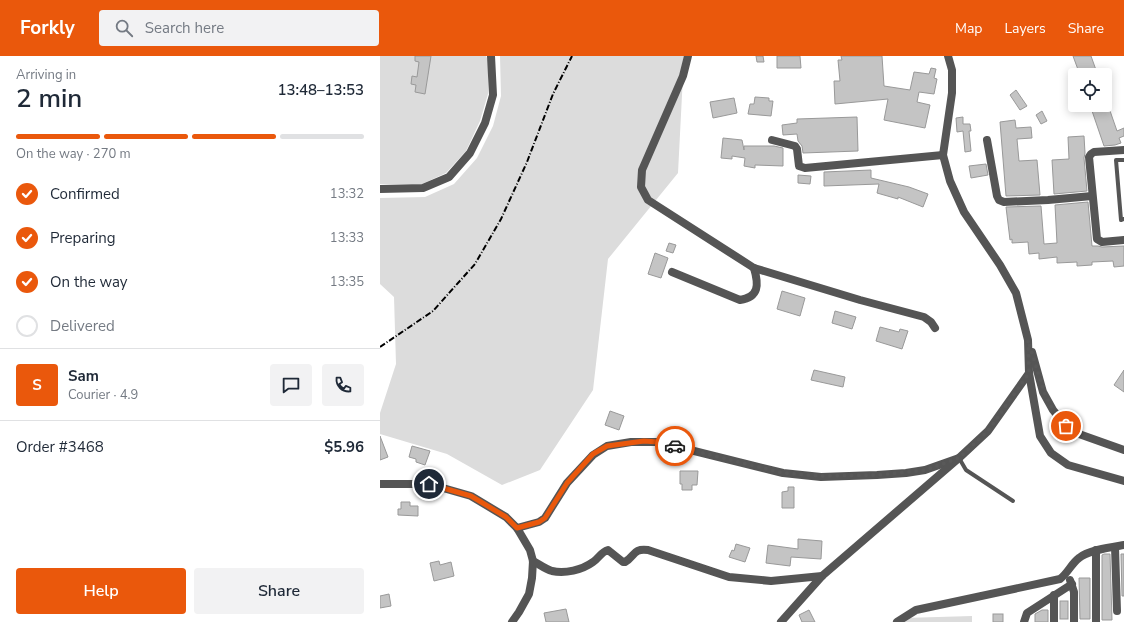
<!DOCTYPE html>
<html lang="en">
<head>
<meta charset="utf-8">
<style>
  body { margin:0; font-family:"Nunito Sans",sans-serif; background:#f2f2f3; color:#1f2937; height:100vh; display:flex; flex-direction:column; font-size:15px; white-space:nowrap }
  * { box-sizing:border-box; margin:0 }
  p { font-size:13px; color:#747a83 }
  .icon { flex:none; width:22px; height:22px; fill:none; stroke:currentColor; stroke-width:2; stroke-linecap:round; stroke-linejoin:round }
  .map { position:relative; flex:1; overflow:hidden }
  .side { display:flex; flex-direction:column; background:#fff; width:380px }
  .side>* { flex:none }
  .buttons { position:absolute; left:688px; top:12px; display:grid; gap:8px }
  .buttons a { display:grid; place-items:center; width:44px; height:44px; border-radius:4px; background:#fff; box-shadow:0 2px 10px #0003; font-size:20px }
  .pin { position:absolute; display:grid; place-items:center; width:34px; height:34px; color:#fff; margin:-17px; border:2px solid #fff; border-radius:50%; box-shadow:0 1px 4px #0007 }
  .courier { position:absolute; display:grid; place-items:center; width:40px; height:40px; margin:-20px; border:3px solid #ea580c; border-radius:50%; background:#fff; color:#222; box-shadow:0 1px 5px #0007 }
  .head em { font-style:normal; font-weight:600 }
  .head div { display:flex; flex-direction:column-reverse }
  .head { display:flex; align-items:center; justify-content:space-between; height:68px; padding:0 16px }
  h1 { font-size:26px; font-weight:600; line-height:30px }
  .bar { display:grid; grid-template-columns:repeat(4,1fr); gap:6px 4px; align-content:center; height:48px; padding:0 16px }
  .bar i { height:5px; border-radius:3px; background:#e0e1e3 }
  .bar .on { background:#ea580c }
  .bar p { grid-column:span 4 }
  .line { display:flex; align-items:center; gap:10px; padding:0 16px; border-top:1px solid #e0e1e3 }
  .line div { flex:1 }
  .round { display:grid; place-items:center; flex:none; width:42px; height:42px; border-radius:4px; background:#f2f2f3 }
  ol { padding:0 16px; list-style:none }
  li { display:flex; align-items:center; gap:12px; height:44px }
  li p { margin-inline-start:auto }
  li .icon { padding:4px; border-radius:50%; background:#ea580c; color:#fff; stroke-width:4 }
  li:last-child { color:#747a83 }
  li i { width:22px; height:22px; border:2px solid #e0e1e3; border-radius:50% }
  .cta { display:flex; gap:8px; margin-top:auto; padding:8px 16px }
  .cta a { flex:1; height:46px; border-radius:4px; background:#ea580c; color:#fff; font-size:16px; font-weight:600; line-height:46px; text-align:center }
  .cta a+a { background:#f2f2f3; color:#1f2937 }
  header { display:flex; align-items:center; gap:24px; box-sizing:border-box; height:56px; padding:0 20px; background:#ea580c; color:#fff }
  header strong { font-size:19px }
  nav { display:flex; gap:22px; margin-inline-start:auto; font-size:14px }
  .search { width:280px; height:36px; background:#f2f2f3; display:flex; align-items:center; gap:10px; box-sizing:border-box; padding:0 14px; border-radius:4px; color:#747a83; font-size:15px }
  main { display:flex; flex:1; min-height:0 }
  .map>svg:first-child { display:block }
  .green { fill:#dcdcdc }
  .building { fill:#c4c4c4; stroke:#999 }
  .lines { fill:none; stroke-linecap:round; stroke-linejoin:round }
  .service { stroke:#555; stroke-width:4 }
  .minor { stroke:#555; stroke-width:8 }
  .rail { stroke:#000; stroke-width:2; stroke-dasharray:6 2 1 2; stroke-linecap:butt }
  .done { stroke:#595959; stroke-width:4; stroke-dasharray:0 7.2 }
  .route { stroke:#ea580c; stroke-width:5 }
</style>
</head>
<body>
<header>
<strong>Forkly</strong>
<div class="search"><svg class="icon" aria-label="search" viewBox="0 0 24 24"><circle cx="10" cy="10" r="6"/><path d="M15 15l6 6"/></svg>Search here</div>
<nav><a>Map</a><a>Layers</a><a>Share</a></nav>
</header>
<main>
<section class="side">
<div class="head"><div><h1>2 min</h1><p>Arriving in</p></div><em>13:48–13:53</em></div>
<div class="bar"><i class="on"></i><i class="on"></i><i class="on"></i><i></i><p>On the way · 270 m</p></div>
<ol>
<li><svg class="icon" aria-label="check" viewBox="0 0 24 24"><path d="M5 12l5 5 9-10"/></svg>Confirmed<p>13:32</p></li>
<li><svg class="icon" aria-label="check" viewBox="0 0 24 24"><path d="M5 12l5 5 9-10"/></svg>Preparing<p>13:33</p></li>
<li><svg class="icon" aria-label="check" viewBox="0 0 24 24"><path d="M5 12l5 5 9-10"/></svg>On the way<p>13:35</p></li>
<li><i></i>Delivered</li>
</ol>
<div class="line" style="height:72px"><b class="round" style="background:#ea580c;color:#fff">S</b><div><b>Sam</b><p>Courier · 4.9</p></div><a class="round"><svg class="icon" aria-label="chat" viewBox="0 0 24 24"><path d="M4 5h16v11H9l-5 4z"/></svg></a><a class="round"><svg class="icon" aria-label="phone" viewBox="0 0 24 24"><path d="M5 4h4l2 5-3 2q2 4 5 5l2-3 5 2v4C11 20 4 13 5 4z"/></svg></a></div>
<div class="line" style="height:52px"><div>Order #3468</div><b>$5.96</b></div>
<div class="cta"><a>Help</a><a>Share</a></div>
</section>
<div class="map">
<svg width="744" height="566" viewBox="0 0 744 566">
  <rect width="100%" height="100%" fill="#fff"/>
  <g class="green">
    <path d="M 0,0 L 106,0 L 108,4 L 108,38 L 100,65 L 86,95 L 66,117 L 42,128 L 0,128 Z"/>
    <path d="M 120,0 L 304,0 L 298,117 L 228,203 L 213,334 L 160,414 L 122,429 L 67,398 L 0,378 L 0,357 L 16,308 L 14,241 L 0,228 L 0,142 L 45,141 L 74,128 L 97,102 L 113,70 L 121,40 Z"/>
    <path d="M 592,560 L 592,566 L 524,566 L 524,562 Z"/>
  </g>
  <g class="building">
    <path d="M 35,0 L 51,0 L 45,38 L 35,36 L 36,29 L 31,28 L 32,20 L 37,21 L 39,6 L 35,5 Z"/>
    <path d="M 376,0 L 383,0 L 384,6 L 377,6 Z"/>
    <path d="M 397,0 L 420,0 L 421,12 L 397,12 Z"/>
    <path d="M 461,0 L 502,0 L 504,30 L 530,34 L 534,16 L 549,18 L 551,12 L 556,13 L 554,22 L 557,23 L 554,38 L 539,36 L 537,46 L 550,49 L 545,72 L 504,64 L 508,43 L 455,48 L 454,25 L 460,25 L 458,4 L 462,4 Z"/>
    <path d="M 693,0 L 711,0 L 716,14 L 700,19 Z"/>
    <path d="M 636,34 L 647,50 L 640,54 L 630,39 Z"/>
    <path d="M 375,41 L 389,42 L 389,45 L 393,45 L 391,60 L 368,58 L 370,48 L 374,48 Z"/>
    <path d="M 354,42 L 357,57 L 333,62 L 330,46 Z"/>
    <path d="M 710,49 L 728,49 L 737,75 L 744,72 L 744,80 L 739,82 L 741,87 L 735,89 L 724,90 Z"/>
    <path d="M 662,55 L 667,65 L 661,68 L 656,59 Z"/>
    <path d="M 477,61 L 478,95 L 423,97 L 422,90 L 418,85 L 417,78 L 403,79 L 402,69 L 417,67 L 417,63 Z"/>
    <path d="M 583,61 L 583,68 L 590,68 L 591,75 L 589,75 L 591,95 L 585,96 L 583,75 L 577,76 L 576,62 Z"/>
    <path d="M 635,64 L 636,72 L 651,71 L 652,82 L 637,83 L 639,105 L 657,104 L 660,139 L 626,140 L 620,66 Z"/>
    <path d="M 704,80 L 705,97 L 704,102 L 707,135 L 674,138 L 672,104 L 689,103 L 688,81 Z"/>
    <path d="M 343,82 L 362,84 L 364,94 L 364,90 L 394,90 L 403,92 L 403,110 L 375,109 L 375,112 L 364,110 L 365,102 L 352,100 L 352,103 L 341,102 Z"/>
    <path d="M 606,108 L 608,119 L 591,122 L 589,110 Z"/>
    <path d="M 491,114 L 491,122 L 529,131 L 548,138 L 543,151 L 518,141 L 518,143 L 497,137 L 499,128 L 444,130 L 444,116 Z"/>
    <path d="M 418,119 L 431,120 L 430,128 L 418,127 Z"/>
    <path d="M 708,146 L 712,190 L 718,190 L 722,191 L 744,190 L 744,210 L 734,211 L 733,205 L 712,206 L 712,209 L 697,210 L 697,206 L 677,207 L 677,201 L 659,203 L 659,197 L 649,198 L 648,186 L 632,187 L 632,183 L 630,184 L 626,151 L 661,150 L 664,188 L 677,187 L 675,149 Z"/>
    <path d="M 289,187 L 296,189 L 293,197 L 286,195 Z"/>
    <path d="M 275,197 L 288,202 L 281,222 L 268,218 Z"/>
    <path d="M 402,235 L 425,242 L 420,260 L 397,253 Z"/>
    <path d="M 455,255 L 476,261 L 472,273 L 452,267 Z"/>
    <path d="M 500,271 L 519,276 L 520,273 L 528,275 L 522,293 L 496,285 Z"/>
    <path d="M 434,314 L 465,321 L 463,331 L 431,324 Z"/>
    <path d="M 744,314 L 744,336 L 734,329 Z"/>
    <path d="M 230,355 L 244,360 L 239,374 L 225,369 Z"/>
    <path d="M 0,380 L 8,401 L 0,404 Z"/>
    <path d="M 32,390 L 50,395 L 45,409 L 36,406 L 36,403 L 29,401 Z"/>
    <path d="M 300,415 L 318,415 L 317,429 L 312,429 L 312,434 L 302,434 L 302,428 L 300,428 Z"/>
    <path d="M 408,431 L 414,431 L 414,452 L 402,452 L 402,436 L 408,435 Z"/>
    <path d="M 21,446 L 30,446 L 30,450 L 38,450 L 38,460 L 18,459 L 18,453 L 21,453 Z"/>
    <path d="M 418,483 L 442,485 L 441,503 L 411,501 L 410,510 L 386,507 L 388,489 L 418,493 Z"/>
    <path d="M 356,488 L 370,492 L 365,506 L 349,501 L 352,494 L 354,495 Z"/>
    <path d="M 724,498 L 730,498 L 732,564 L 722,564 L 722,499 Z"/>
    <path d="M 741,498 L 744,498 L 744,540 L 742,540 Z"/>
    <path d="M 59,505 L 60,509 L 71,506 L 74,520 L 54,525 L 50,507 Z"/>
    <path d="M 699,522 L 710,522 L 710,563 L 700,563 Z"/>
    <path d="M 9,538 L 11,550 L 0,552 L 0,540 Z"/>
    <rect x="680" y="545" width="8" height="18"/>
    <path d="M 186,553 L 189,566 L 166,566 L 164,557 Z"/>
    <path d="M 429,554 L 435,566 L 422,566 L 419,559 Z"/>
    <path d="M 662,554 L 668,554 L 668,566 L 655,566 L 655,558 Z"/>
    <rect x="613" y="558" width="10" height="8"/>
  </g>
  <g class="lines">
    <g class="service">
      <path d="M 744,104 L 736,104 L 741,164 L 744,163"/>
      <path d="M 579,402 L 586,414 L 633,445"/>
    </g>
    <g class="minor">
      <path d="M 308,0 L 303,20 L 262,114 L 261,131 L 268,144 L 374,212 L 480,244 L 544,261 L 551,266 L 555,272"/>
      <path d="M 568,0 L 572,14 L 572,37 L 563,99 L 570,125 L 584,156 L 620,209 L 636,237 L 648,284 L 649,317 L 660,380 L 671,397 L 688,409 L 744,425"/>
      <path d="M 392,84 L 415,90 L 417,93 L 419,110 L 425,112 L 563,99"/>
      <path d="M 607,84 L 617,140 L 619,144 L 624,146 L 668,144 L 712,140"/>
      <path d="M 744,94 L 714,96 L 711,98 L 709,101 L 717,183 L 722,186 L 744,184"/>
      <path d="M 0,133 L 43,132 L 69,121 L 90,97 L 105,67 L 113,39 L 111,0"/>
      <path d="M 292,216 L 360,244 C 379,241 379,229 374,212"/>
      <path d="M 652,296 L 663,336 L 673,354 L 686,370 L 699,378 L 744,394"/>
      <path d="M 0,428 L 49,428 L 91,440 L 126,461 L 137,472 L 150,494 L 153,505 L 152,522 L 149,538 L 139,556 L 132,566"/>
      <path d="M 137,472 L 159,466 L 165,462 L 187,427 L 213,399 L 227,390 L 251,386 L 278,386 L 403,417 L 441,421 L 497,419 L 526,417 L 545,414 L 579,402"/>
      <path d="M 735,491 L 737,555"/>
      <path d="M 716,494 L 716,566"/>
      <path d="M 153,505 C 159,508 165,513 172,515 C 185,518 202,514 213,506 C 219,502 221,496 228,494 L 243,506 L 245,506 C 255,500 253,492 268,494 L 349,521 L 391,525 L 442,520"/>
      <path d="M 690,524 L 694,536 L 694,566"/>
      <path d="M 674,539 L 674,566"/>
      <path d="M 401,566 L 442,520 L 579,402 L 608,375 L 649,317"/>
      <path d="M 517,566 L 536,554 L 680,523 C 688,517 691,508 699,502 C 708,494 732,491 744,489"/>
      <path d="M 644,566 L 647,557 L 692,528"/>
    </g>
    <path class="rail" d="M 0,291 L 53,255 L 95,208 L 121,163 L 147,106 L 173,38 L 192,0"/>
  </g>
  <g class="lines">
    <path class="done" d="M 295,390 L 403,417 L 441,420 L 497,419 L 545,414 L 579,402 L 608,375 L 649,317 L 648,284 L 664,336 L 673,354 L 686,370"/>
    <path class="route" d="M 49,428 L 91,440 L 126,461 L 137,472 L 159,466 L 165,462 L 187,427 L 213,398 L 227,390 L 264,385 L 278,386 L 295,390"/>
  </g>
</svg>
<div class="buttons">
<a><svg class="icon" aria-label="locate" viewBox="0 0 24 24"><circle cx="12" cy="12" r="6"/><path d="M12 2v4M12 18v4M2 12h4M18 12h4"/></svg></a>
</div>
<div class="pin" style="left:686px;top:370px;background:#ea580c"><svg class="icon" aria-label="bag" viewBox="0 0 24 24"><path d="M5 8h14l-1 12H6zM9 8a3 3 0 0 1 6 0"/></svg></div>
<div class="pin" style="left:49px;top:428px;background:#1f2937"><svg class="icon" aria-label="home" viewBox="0 0 24 24"><path d="M3 11l9-7 9 7M6 9v11h12V9"/></svg></div>
<div class="courier" style="left:295px;top:390px"><svg class="icon" aria-label="car" viewBox="0 0 24 24"><path d="M5 17H2v-5l4-1 3-4h7l3 4 3 1v5h-3M9 17h6M6 11h13"/><circle cx="7" cy="17" r="2"/><circle cx="17" cy="17" r="2"/></svg></div>
</div>
</main>
</body>
</html>
